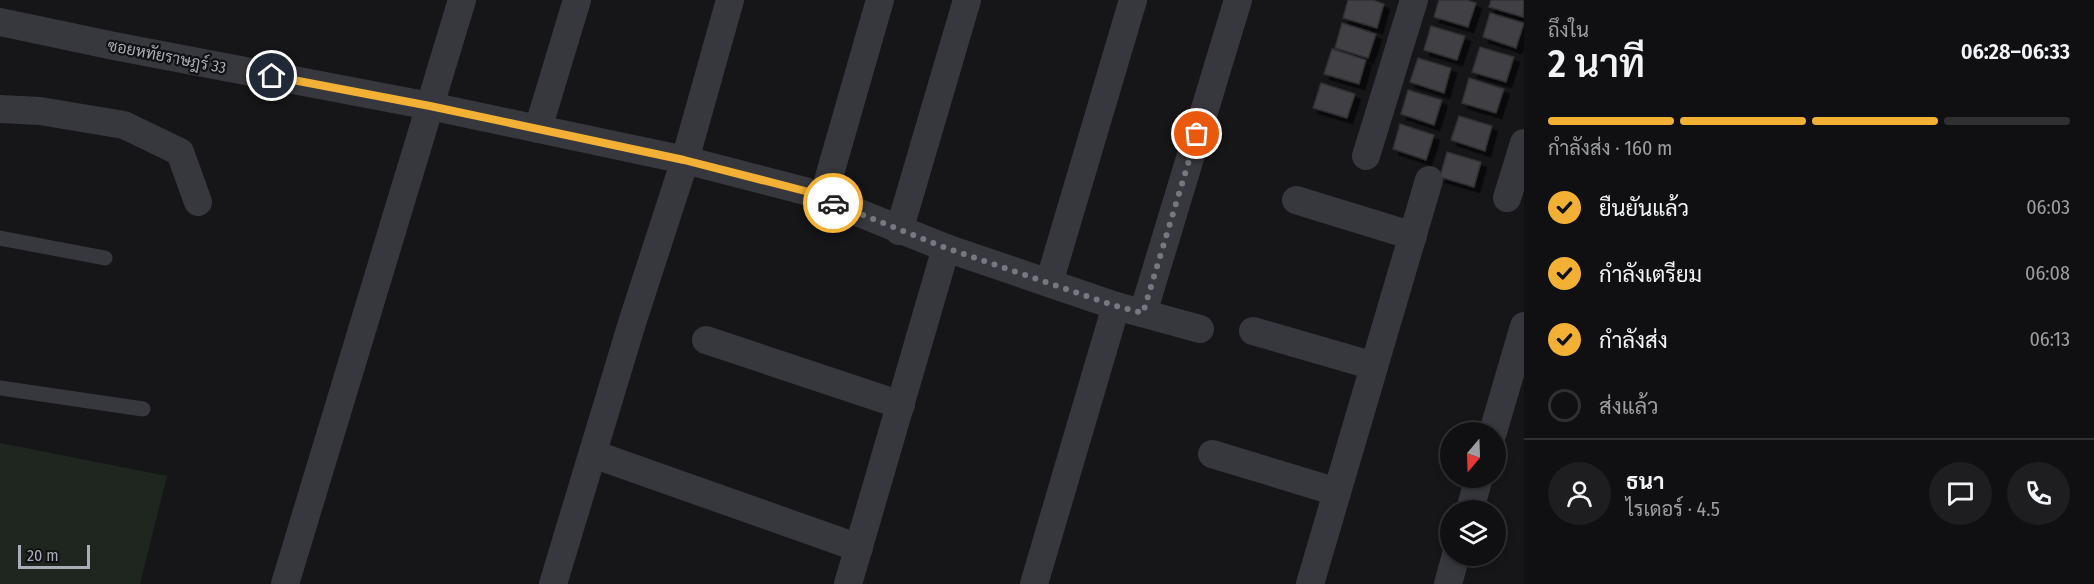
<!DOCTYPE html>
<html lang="th">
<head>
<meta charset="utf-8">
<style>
  body { margin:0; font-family:"Fira Sans Condensed",Sarabun,sans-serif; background:#1e1e20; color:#f1f3f6; height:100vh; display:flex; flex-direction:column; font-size:22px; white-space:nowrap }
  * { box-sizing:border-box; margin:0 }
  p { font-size:20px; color:#9c9d9f }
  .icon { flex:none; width:33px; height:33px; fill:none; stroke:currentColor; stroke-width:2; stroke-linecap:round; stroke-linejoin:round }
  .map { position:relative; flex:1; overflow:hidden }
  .side { display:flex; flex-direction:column; background:#101012; width:570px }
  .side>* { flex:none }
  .needle { width:39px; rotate:199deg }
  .buttons { position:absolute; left:1440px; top:422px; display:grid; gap:12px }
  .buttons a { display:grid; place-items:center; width:66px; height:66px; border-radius:50%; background:#101012; box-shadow:0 3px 9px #0003,0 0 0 2px #303032; font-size:30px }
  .scale { position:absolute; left:18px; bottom:15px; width:72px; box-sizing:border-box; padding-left:6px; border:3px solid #a8adb8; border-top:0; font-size:16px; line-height:21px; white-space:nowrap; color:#a8adb8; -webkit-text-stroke:4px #111113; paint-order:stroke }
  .pin { position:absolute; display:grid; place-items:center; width:51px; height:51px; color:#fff; margin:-26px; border:3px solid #fff; border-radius:50%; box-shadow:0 2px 6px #0007 }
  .courier { position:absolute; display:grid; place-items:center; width:60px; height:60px; margin:-30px; border:4px solid #f2b134; border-radius:50%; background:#fff; color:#222; box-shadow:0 2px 8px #0007 }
  .head em { font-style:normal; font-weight:600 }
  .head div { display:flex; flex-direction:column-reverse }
  .head { display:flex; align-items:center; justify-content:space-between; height:102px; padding:0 24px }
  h1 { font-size:39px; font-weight:600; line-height:45px }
  .bar { display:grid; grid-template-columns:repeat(4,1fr); gap:9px 6px; align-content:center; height:72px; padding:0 24px }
  .bar i { height:8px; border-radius:4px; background:#303032 }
  .bar .on { background:#f2b134 }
  .bar p { grid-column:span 4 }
  .line { display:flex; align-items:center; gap:15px; padding:0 24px; border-top:2px solid #303032 }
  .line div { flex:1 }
  .round { display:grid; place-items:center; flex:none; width:63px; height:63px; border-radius:32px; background:#1e1e20 }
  ol { padding:0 24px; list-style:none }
  li { display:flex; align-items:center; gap:18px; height:66px }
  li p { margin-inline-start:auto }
  li .icon { padding:6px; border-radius:50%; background:#f2b134; color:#111; stroke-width:4 }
  li:last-child { color:#9c9d9f }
  li i { width:33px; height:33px; border:3px solid #303032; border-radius:50% }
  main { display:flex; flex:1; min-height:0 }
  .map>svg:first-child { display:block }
  .green { fill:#1e261f }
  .building { fill:#404145; stroke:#303034; stroke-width:1.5; filter:url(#shadow) }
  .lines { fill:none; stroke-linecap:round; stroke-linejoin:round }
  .service { stroke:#37383d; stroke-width:15 }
  .minor { stroke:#37383d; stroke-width:28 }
  .done { stroke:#757880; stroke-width:6; stroke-dasharray:0 10.8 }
  .route { stroke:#f2b134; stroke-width:8 }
  .labels { text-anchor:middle; stroke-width:4.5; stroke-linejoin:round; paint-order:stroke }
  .street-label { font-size:16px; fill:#a8adb8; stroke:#111113 }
</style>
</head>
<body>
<main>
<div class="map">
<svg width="1524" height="584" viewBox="0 0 1524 584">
  <defs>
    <filter id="shadow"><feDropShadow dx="5.5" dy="5.5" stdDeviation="0" flood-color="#0009"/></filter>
  </defs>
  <rect width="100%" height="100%" fill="#161618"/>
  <path class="green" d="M 0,443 L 167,476 L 140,584 L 0,584 Z"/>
  <g class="building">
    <path d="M 1348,0 L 1373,0 L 1384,4 L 1377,28 L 1343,18 Z"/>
    <path d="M 1439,0 L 1467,0 L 1476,3 L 1468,27 L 1434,17 Z"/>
    <path d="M 1491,0 L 1524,0 L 1523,17 L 1489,7 Z"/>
    <path d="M 1490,13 L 1524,23 L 1516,48 L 1483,37 Z"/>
    <path d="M 1342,23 L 1376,34 L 1368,58 L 1335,48 Z"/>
    <path d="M 1431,26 L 1465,36 L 1457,60 L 1424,50 Z"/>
    <path d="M 1480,47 L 1514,57 L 1506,82 L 1472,72 Z"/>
    <path d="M 1332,49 L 1366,60 L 1359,84 L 1324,74 Z"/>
    <path d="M 1418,58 L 1451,68 L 1444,93 L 1410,82 Z"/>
    <path d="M 1469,78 L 1504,89 L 1496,113 L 1462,103 Z"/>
    <path d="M 1321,83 L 1355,94 L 1347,118 L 1313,108 Z"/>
    <path d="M 1408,90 L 1442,100 L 1434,125 L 1401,114 Z"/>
    <path d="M 1459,116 L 1492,126 L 1485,151 L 1451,140 Z"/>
    <path d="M 1400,124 L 1434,135 L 1426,160 L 1393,149 Z"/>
    <path d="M 1447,152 L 1481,162 L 1474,187 L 1440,177 Z"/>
  </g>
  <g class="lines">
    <g class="service">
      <path d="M 0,238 L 105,258"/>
      <path d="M 0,388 L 143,409"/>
    </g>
    <g class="minor">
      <path d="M 0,22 L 114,46 L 430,106 L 685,160 L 805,191 L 946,248 L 1116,306 L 1200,329"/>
      <path d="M 0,109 L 40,111 L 124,125 L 180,152 L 198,202"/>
      <path d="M 538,129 L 577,0"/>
      <path d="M 1366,156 L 1414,0"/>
      <path d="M 823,198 L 880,0"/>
      <path d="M 1507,198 L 1524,143"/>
      <path d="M 1296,200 L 1413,236"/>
      <path d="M 899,231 L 967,0"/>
      <path d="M 1049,283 L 1133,0"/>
      <path d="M 1143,313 L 1238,0"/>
      <path d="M 1253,331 L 1374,366"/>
      <path d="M 706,340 L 901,405"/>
      <path d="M 1493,432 L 1524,326"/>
      <path d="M 593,454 L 859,548"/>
      <path d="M 1212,454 L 1337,492"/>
      <path d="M 1470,510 L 1479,477"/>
      <path d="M 285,584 L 462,0"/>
      <path d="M 553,584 L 632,323 L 685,160 L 730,0"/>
      <path d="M 848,584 L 946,248"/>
      <path d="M 1034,584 L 1116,306"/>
      <path d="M 1310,584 L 1429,180"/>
      <path d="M 1448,584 L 1456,555"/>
    </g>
  </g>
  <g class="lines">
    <path class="done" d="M 833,203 L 946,248 L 1116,306 L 1143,313 L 1197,134"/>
    <path class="route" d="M 272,76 L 430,106 L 684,160 L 805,191 L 833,203"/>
  </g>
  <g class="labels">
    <g class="street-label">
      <text transform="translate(167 56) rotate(11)" y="6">ซอยหทัยราษฎร์ 33</text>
    </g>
  </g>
</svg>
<div class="buttons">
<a><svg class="needle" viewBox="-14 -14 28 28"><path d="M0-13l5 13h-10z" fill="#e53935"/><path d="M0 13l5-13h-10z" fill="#9c9d9f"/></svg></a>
<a><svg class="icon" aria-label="layers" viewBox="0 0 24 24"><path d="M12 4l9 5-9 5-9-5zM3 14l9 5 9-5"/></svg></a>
</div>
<div class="scale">20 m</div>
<div class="pin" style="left:1197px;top:134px;background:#ea580c"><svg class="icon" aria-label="bag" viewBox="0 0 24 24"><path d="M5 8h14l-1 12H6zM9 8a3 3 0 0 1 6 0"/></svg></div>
<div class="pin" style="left:272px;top:76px;background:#1f2937"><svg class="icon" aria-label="home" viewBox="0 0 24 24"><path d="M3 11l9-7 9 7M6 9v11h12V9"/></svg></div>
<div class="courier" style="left:833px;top:203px"><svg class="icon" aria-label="car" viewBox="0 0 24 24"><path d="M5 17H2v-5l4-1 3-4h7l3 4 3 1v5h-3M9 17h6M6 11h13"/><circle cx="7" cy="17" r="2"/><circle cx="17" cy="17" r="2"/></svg></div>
</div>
<section class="side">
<div class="head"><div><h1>2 นาที</h1><p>ถึงใน</p></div><em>06:28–06:33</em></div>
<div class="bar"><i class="on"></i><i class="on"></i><i class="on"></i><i></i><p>กำลังส่ง · 160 m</p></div>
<ol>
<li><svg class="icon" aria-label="check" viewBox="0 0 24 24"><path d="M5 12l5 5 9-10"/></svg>ยืนยันแล้ว<p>06:03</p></li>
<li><svg class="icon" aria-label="check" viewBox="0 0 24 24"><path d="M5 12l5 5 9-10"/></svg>กำลังเตรียม<p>06:08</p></li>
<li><svg class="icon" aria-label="check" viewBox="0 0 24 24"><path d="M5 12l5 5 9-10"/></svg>กำลังส่ง<p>06:13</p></li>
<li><i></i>ส่งแล้ว</li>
</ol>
<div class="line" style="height:108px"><a class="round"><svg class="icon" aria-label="person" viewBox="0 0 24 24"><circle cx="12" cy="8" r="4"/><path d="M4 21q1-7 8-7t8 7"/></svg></a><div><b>ธนา</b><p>ไรเดอร์ · 4.5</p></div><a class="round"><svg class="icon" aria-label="chat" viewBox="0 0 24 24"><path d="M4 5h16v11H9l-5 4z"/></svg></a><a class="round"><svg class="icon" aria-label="phone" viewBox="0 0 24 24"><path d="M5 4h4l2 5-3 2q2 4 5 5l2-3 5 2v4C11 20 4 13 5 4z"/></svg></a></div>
</section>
</main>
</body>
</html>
